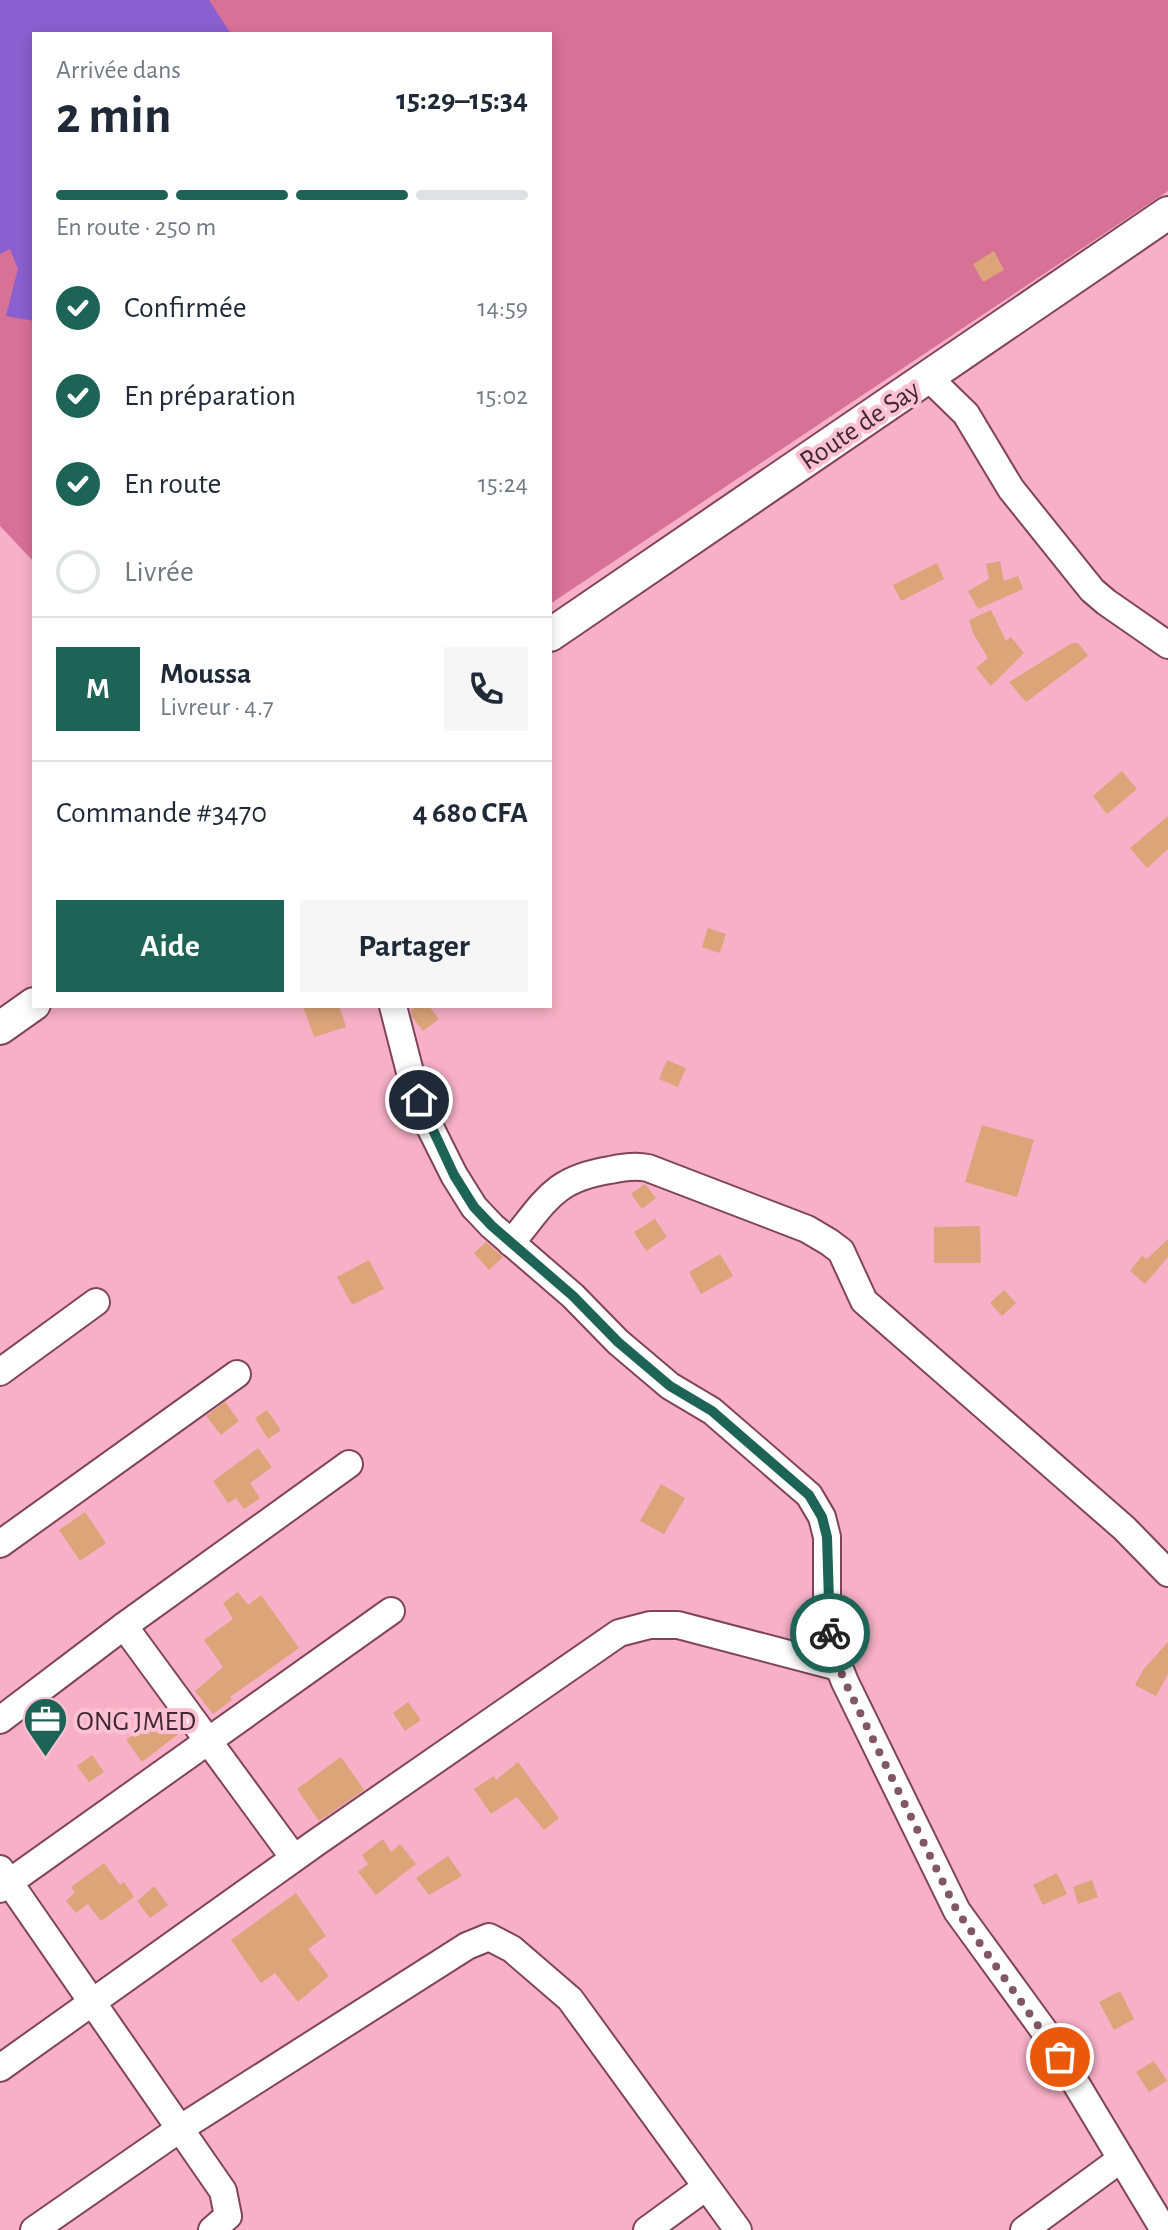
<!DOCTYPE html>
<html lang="fr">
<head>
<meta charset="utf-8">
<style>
  body { margin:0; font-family:"Alegreya Sans",sans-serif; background:#f6f6f7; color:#1f2937; height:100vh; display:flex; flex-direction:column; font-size:30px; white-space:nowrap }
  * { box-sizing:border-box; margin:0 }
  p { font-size:26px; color:#747a83 }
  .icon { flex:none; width:44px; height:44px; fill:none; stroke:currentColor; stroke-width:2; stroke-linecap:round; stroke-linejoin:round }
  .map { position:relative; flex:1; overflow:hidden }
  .sheet { position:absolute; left:32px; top:32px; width:520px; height:976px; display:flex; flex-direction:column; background:#fff; border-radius:0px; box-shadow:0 4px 12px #0003 }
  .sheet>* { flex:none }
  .pin { position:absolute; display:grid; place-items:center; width:68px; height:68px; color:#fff; margin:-34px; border:4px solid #fff; border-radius:50%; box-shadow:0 2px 8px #0007 }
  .courier { position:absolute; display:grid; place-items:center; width:80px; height:80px; margin:-40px; border:6px solid #1d6457; border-radius:50%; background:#fff; color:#222; box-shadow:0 2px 10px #0007 }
  .head em { font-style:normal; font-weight:600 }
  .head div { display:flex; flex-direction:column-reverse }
  .head { display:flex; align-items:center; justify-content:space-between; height:136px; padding:0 24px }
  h1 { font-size:52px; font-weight:600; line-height:60px }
  .bar { display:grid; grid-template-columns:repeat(4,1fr); gap:12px 8px; align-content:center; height:96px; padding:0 24px }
  .bar i { height:10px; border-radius:6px; background:#e0e1e3 }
  .bar .on { background:#1d6457 }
  .bar p { grid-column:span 4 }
  .line { display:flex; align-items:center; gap:20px; padding:0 24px; border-top:2px solid #e0e1e3 }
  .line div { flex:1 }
  .round { display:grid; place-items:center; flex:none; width:84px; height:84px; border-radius:0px; background:#f6f6f7 }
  ol { padding:0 24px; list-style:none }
  li { display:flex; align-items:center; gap:24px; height:88px }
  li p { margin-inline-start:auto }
  li .icon { padding:8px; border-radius:50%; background:#1d6457; color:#fff; stroke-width:4 }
  li:last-child { color:#747a83 }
  li i { width:44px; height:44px; border:4px solid #e0e1e3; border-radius:50% }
  .action { display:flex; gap:16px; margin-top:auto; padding:16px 24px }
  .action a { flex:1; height:92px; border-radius:0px; background:#1d6457; color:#fff; font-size:32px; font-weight:600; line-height:92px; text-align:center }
  .action a+a { background:#f6f6f7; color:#1f2937 }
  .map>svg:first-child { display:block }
  .green { fill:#d87196 }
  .water { fill:#8a5fcf }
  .building { fill:#dba479 }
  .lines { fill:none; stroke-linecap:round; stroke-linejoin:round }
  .minor-casing { stroke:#804459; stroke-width:30 }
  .major-casing { stroke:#804459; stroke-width:36 }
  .minor { stroke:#fff; stroke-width:26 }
  .major { stroke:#fff; stroke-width:32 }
  .done { stroke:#815765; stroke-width:8; stroke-dasharray:0 14.4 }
  .route { stroke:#1d6457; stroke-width:10 }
  .labels { text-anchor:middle; stroke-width:8; stroke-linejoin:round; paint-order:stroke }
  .street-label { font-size:28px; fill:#422730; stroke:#fcc2d4 }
  .poi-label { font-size:28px; fill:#422730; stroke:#fcc2d4; text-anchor:start }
</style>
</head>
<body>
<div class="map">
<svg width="1168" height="2230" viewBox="0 0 1168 2230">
  <rect width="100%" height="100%" fill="#f7b0c7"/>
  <path class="green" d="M 0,0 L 1168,0 L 1168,191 L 550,604 L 550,34 L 34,34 L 34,562 L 0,526 Z"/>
  <path class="water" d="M 0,0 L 209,0 L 231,34 L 34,34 L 34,321 L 6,316 L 18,269 L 10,249 L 0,254 Z"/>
  <g class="building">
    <path d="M 994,251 L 1004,270 L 983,282 L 973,264 Z"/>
    <path d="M 1000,561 L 1004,581 L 1018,576 L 1023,589 L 978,609 L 968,591 L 989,579 L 986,564 Z"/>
    <path d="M 937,563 L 944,579 L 901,601 L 893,585 Z"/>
    <path d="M 991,610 L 1006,641 L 1011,637 L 1024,653 L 991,686 L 976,668 L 988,658 L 973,633 L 969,620 Z"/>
    <path d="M 1072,643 L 1078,643 L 1088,656 L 1026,702 L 1009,682 Z"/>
    <path d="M 1122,771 L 1137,789 L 1107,814 L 1093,796 Z"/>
    <path d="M 1168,816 L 1168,849 L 1147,868 L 1130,848 Z"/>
    <path d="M 708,928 L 726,934 L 720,953 L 702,947 Z"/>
    <path d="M 303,1006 L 339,1006 L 346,1027 L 314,1037 Z"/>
    <path d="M 416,1006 L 429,1006 L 439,1019 L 423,1031 L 412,1017 L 411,1010 Z"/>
    <path d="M 667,1060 L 686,1068 L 678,1087 L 659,1079 Z"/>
    <path d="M 982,1125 L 1034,1140 L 1017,1197 L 965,1182 Z"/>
    <path d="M 645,1184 L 656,1198 L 642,1209 L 631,1194 Z"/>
    <path d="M 655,1219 L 667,1237 L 646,1251 L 634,1232 Z"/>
    <path d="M 980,1226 L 981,1263 L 934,1263 L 934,1227 Z"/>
    <path d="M 1168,1239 L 1168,1257 L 1145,1284 L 1130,1271 L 1142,1256 L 1147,1259 Z"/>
    <path d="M 486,1242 L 503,1257 L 489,1270 L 474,1253 Z"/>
    <path d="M 720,1254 L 733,1276 L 701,1294 L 689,1272 Z"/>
    <path d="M 369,1260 L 384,1289 L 352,1305 L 337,1277 Z"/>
    <path d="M 1004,1290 L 1016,1303 L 1002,1316 L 990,1303 Z"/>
    <path d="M 225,1402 L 239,1421 L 221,1435 L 206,1416 Z"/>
    <path d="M 267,1410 L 281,1430 L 268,1439 L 255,1418 Z"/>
    <path d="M 258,1448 L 272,1467 L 250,1483 L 260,1498 L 244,1509 L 236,1498 L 228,1503 L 213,1481 Z"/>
    <path d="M 661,1484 L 685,1498 L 664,1534 L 640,1521 Z"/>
    <path d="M 85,1512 L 106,1543 L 80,1561 L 59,1530 Z"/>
    <path d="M 238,1592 L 248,1605 L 261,1595 L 299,1648 L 230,1697 L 232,1700 L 213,1714 L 195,1691 L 223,1667 L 204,1640 L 233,1619 L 223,1603 Z"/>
    <path d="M 1168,1642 L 1168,1674 L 1156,1696 L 1135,1685 L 1143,1670 Z"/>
    <path d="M 408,1702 L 421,1720 L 405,1731 L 393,1713 Z"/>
    <path d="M 166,1711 L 181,1732 L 142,1762 L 126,1740 Z"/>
    <path d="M 92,1755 L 104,1772 L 89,1782 L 77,1766 Z"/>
    <path d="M 341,1757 L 364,1790 L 319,1821 L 297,1789 Z"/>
    <path d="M 518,1762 L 559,1818 L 544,1830 L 517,1797 L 491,1814 L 474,1789 L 494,1776 L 496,1780 Z"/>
    <path d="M 383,1839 L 391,1852 L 400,1844 L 416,1864 L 376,1895 L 358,1872 L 368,1864 L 362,1855 Z"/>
    <path d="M 448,1856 L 462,1876 L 429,1895 L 416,1878 Z"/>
    <path d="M 104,1863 L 120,1885 L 124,1882 L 134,1897 L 101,1921 L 88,1904 L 76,1913 L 66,1901 L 75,1892 L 71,1887 Z"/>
    <path d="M 1057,1873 L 1067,1894 L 1043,1905 L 1033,1885 Z"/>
    <path d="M 1092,1880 L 1098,1897 L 1078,1904 L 1073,1887 Z"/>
    <path d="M 154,1886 L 168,1905 L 150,1918 L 137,1901 Z"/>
    <path d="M 296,1893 L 326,1936 L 308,1949 L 329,1976 L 298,2002 L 275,1973 L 261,1983 L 231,1940 Z"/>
    <path d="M 1120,1991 L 1134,2019 L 1114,2030 L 1099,2002 Z"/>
    <path d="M 1154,2061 L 1167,2081 L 1149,2092 L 1136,2072 Z"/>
  </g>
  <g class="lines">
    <defs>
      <g id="minor">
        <path d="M 928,377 L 966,414 L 1011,489 L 1092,590 L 1106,602 L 1168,645"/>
        <path d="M 393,1006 L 411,1076 L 428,1123 L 454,1175 L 474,1207 L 492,1226 L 573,1296 L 618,1342 L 670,1386 L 712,1411 L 809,1495 L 822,1517 L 827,1537 L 827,1618 L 834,1655 L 845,1682 L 957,1911 L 1045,2032 L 1164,2230"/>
        <path d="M 511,1243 C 546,1201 553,1179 610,1170 C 623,1167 635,1165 648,1168 L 807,1229 L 829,1242 L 841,1251 L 864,1301 L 1124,1528 L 1168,1573"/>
        <path d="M 0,1372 L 96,1302"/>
        <path d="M 0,1544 L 237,1374"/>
        <path d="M 124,1626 L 294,1858"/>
        <path d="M 0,1720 L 124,1626 L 349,1464"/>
        <path d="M 0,1869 L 223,2191 L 228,2216 L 212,2230"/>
        <path d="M 0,1889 L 391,1611"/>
        <path d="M 0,2068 L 317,1842 L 619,1633 L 650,1625 L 678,1625 L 838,1667"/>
        <path d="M 34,2230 L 181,2128 L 467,1946 L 489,1937 L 512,1949 L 570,1999 L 738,2230"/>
        <path d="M 647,2230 L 706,2187"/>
        <path d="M 1024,2230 L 1121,2159"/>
      </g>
      <g id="major">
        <path d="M 550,635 L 1168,213"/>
        <path d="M 0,1028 L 34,1004"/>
      </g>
    </defs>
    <use href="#minor" class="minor-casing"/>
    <use href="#major" class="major-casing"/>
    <use href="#minor" class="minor"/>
    <use href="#major" class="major"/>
  </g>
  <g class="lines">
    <path class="done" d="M 830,1633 L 834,1655 L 845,1682 L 957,1911 L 1060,2057"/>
    <path class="route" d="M 419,1100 L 454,1175 L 474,1207 L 492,1226 L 573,1296 L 618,1342 L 670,1386 L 712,1411 L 809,1495 L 822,1517 L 827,1537 L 830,1633"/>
  </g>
  <defs>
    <symbol id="office-pin" viewBox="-11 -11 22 30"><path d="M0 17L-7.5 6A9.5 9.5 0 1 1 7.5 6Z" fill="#1d6457" stroke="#fcc2d4"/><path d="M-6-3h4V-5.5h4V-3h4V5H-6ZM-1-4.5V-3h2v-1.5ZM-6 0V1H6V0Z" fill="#fff"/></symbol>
  </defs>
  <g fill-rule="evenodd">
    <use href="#office-pin" x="20" y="1694" width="51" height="69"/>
  </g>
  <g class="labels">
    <g class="street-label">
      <text transform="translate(859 424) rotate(-34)" y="10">Route de Say</text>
    </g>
    <g class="poi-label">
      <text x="76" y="1730">ONG JMED</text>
    </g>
  </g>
</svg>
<div class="pin" style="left:1060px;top:2057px;background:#ea580c"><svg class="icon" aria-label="bag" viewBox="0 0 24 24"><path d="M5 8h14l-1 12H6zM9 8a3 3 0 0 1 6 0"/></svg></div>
<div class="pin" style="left:419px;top:1100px;background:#1f2937"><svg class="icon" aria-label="home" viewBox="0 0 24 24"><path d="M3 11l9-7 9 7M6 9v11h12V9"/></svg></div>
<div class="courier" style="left:830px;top:1633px"><svg class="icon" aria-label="bike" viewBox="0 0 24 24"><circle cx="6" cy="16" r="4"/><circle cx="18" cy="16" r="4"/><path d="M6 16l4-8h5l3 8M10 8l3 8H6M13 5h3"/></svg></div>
<section class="sheet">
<div class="head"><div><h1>2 min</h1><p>Arrivée dans</p></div><em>15:29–15:34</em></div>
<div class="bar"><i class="on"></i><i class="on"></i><i class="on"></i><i></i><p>En route · 250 m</p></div>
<ol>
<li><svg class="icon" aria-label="check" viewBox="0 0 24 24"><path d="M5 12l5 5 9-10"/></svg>Confirmée<p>14:59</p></li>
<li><svg class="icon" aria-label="check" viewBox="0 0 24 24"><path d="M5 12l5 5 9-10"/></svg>En préparation<p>15:02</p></li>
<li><svg class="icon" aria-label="check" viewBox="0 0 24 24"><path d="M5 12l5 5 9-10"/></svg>En route<p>15:24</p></li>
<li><i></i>Livrée</li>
</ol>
<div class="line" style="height:144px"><b class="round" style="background:#1d6457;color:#fff">M</b><div><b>Moussa</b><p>Livreur · 4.7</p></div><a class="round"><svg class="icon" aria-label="phone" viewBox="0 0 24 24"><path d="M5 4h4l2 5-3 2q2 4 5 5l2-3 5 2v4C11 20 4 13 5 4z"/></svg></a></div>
<div class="line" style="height:104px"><div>Commande #3470</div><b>4 680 CFA</b></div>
<div class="action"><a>Aide</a><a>Partager</a></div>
</section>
</div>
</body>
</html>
